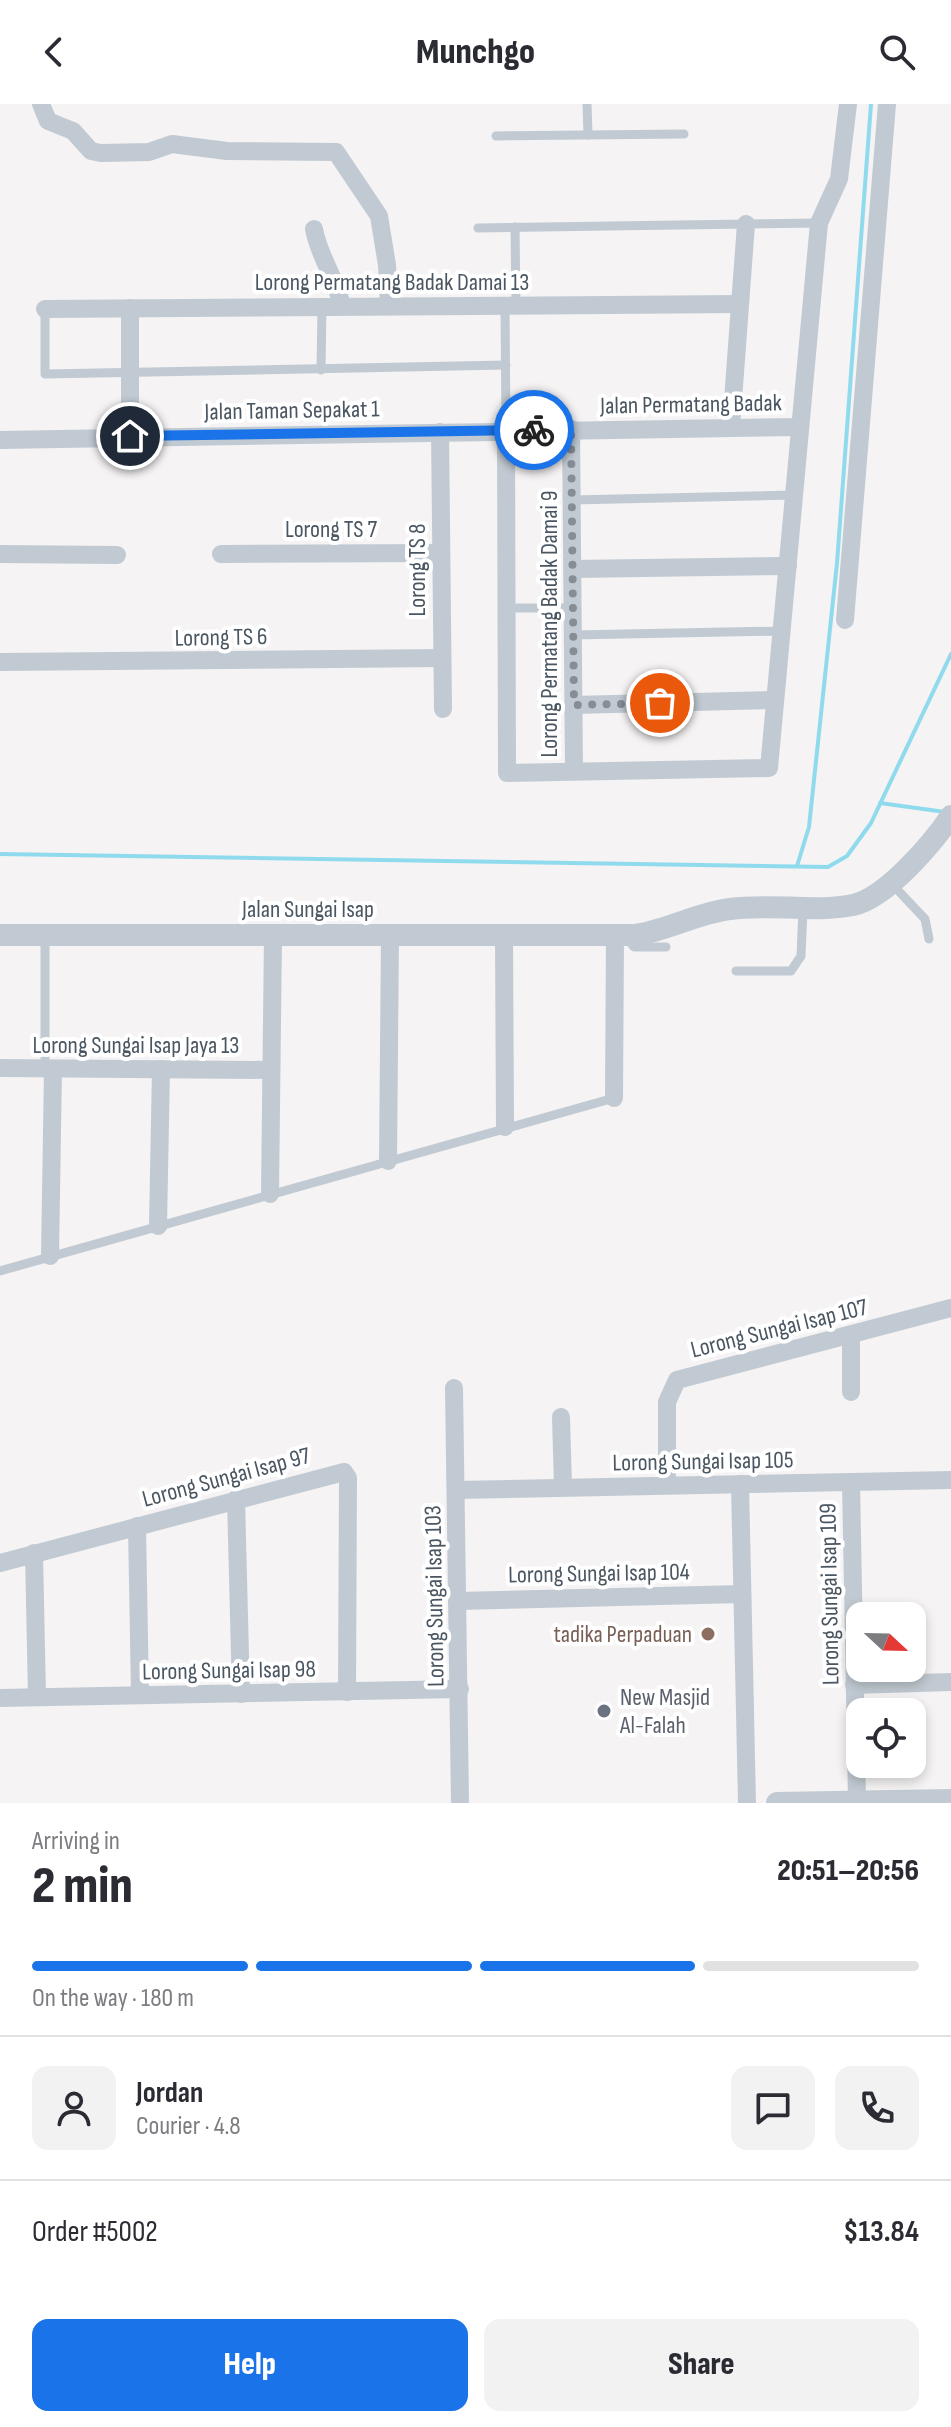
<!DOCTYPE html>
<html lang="en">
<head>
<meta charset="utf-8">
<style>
  body { margin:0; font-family:"Sofia Sans Condensed",sans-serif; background:#f2f2f3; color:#2b2b33; height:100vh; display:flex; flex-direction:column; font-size:30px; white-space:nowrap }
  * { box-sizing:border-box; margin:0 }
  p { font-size:26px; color:#7c7c81 }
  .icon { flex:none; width:44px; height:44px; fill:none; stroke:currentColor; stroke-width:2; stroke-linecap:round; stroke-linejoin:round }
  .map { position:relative; height:1699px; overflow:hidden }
  .side { display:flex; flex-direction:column; background:#fff; flex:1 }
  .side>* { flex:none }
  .needle { width:52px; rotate:112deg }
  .buttons { position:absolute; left:846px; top:1498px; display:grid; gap:16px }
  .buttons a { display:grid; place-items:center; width:80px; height:80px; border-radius:16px; background:#fff; box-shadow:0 4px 12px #0003; font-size:40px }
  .pin { position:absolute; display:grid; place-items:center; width:68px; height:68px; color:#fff; margin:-34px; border:4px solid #fff; border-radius:50%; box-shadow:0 2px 8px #0007 }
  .courier { position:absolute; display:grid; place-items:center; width:80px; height:80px; margin:-40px; border:6px solid #1a73e8; border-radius:50%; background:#fff; color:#222; box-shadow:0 2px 10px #0007 }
  .headline em { font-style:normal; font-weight:800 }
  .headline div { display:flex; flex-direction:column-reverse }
  .headline { display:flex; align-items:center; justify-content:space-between; height:136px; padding:0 32px }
  h1 { font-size:52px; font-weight:800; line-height:60px }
  .bar { display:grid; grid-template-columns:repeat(4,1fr); gap:12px 8px; align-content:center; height:96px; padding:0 32px }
  .bar i { height:10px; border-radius:6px; background:#e1e1e2 }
  .bar .current { background:#1a73e8 }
  .bar p { grid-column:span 4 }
  .line { display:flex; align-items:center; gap:20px; padding:0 32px; border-top:2px solid #e1e1e2 }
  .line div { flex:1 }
  .round { display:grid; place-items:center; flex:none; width:84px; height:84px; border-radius:16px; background:#f2f2f3 }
  .primary-button { display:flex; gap:16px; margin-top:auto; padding:16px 32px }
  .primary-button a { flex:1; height:92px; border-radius:16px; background:#1a73e8; color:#fff; font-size:32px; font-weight:800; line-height:92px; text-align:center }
  .primary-button a+a { background:#f2f2f3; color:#2b2b33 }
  header { display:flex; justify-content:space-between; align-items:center; height:104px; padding:0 32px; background:#fff; font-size:36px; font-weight:800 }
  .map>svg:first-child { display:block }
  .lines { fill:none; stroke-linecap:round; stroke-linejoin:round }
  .stream { stroke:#90daee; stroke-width:4 }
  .service { stroke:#c1cad2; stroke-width:9 }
  .minor { stroke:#c1cad2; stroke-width:18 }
  .tertiary { stroke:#c1cad2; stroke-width:22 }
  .done { stroke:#868d94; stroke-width:8; stroke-dasharray:0 14.4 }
  .route { stroke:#1a73e8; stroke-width:10 }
  .education-dot { fill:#8d6e63; stroke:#fff; stroke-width:3 }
  .worship-dot { fill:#6b7280; stroke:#fff; stroke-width:3 }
  .labels { text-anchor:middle; stroke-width:8; stroke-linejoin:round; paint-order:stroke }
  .street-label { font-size:24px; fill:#4a5661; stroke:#fff }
  .education-label { font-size:24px; fill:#785e54; stroke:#fff; text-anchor:end }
  .worship-label { font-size:24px; fill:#5b616d; stroke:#fff; text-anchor:start }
</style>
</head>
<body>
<header><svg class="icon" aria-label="back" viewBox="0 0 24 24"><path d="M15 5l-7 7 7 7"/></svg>Munchgo<svg class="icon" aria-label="search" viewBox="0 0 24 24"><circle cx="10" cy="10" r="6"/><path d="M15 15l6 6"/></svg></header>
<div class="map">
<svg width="951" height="1699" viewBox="0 0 951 1699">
  <rect width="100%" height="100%" fill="#f5f3f3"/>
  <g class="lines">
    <g class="stream">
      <path d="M 880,699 L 945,708"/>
      <path d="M 0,750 L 828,763 L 847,752 L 871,719 L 951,550"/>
      <path d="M 797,762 L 809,723 L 837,459 L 871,0"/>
    </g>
    <g class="service">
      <path d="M 587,0 L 588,31"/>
      <path d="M 496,32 L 684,30"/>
      <path d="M 515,123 L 516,201"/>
      <path d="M 478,124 L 819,119"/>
      <path d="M 505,201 L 506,326"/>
      <path d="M 45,205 L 45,270 L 506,261"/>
      <path d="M 321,266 L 322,202"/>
      <path d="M 572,396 L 794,391"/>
      <path d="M 507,504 L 573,504"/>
      <path d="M 573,531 L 782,527"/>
      <path d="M 892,780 L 925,815 L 929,835"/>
      <path d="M 627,834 L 634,843 L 666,843"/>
      <path d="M 736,867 L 791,867 L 801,852 L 803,805"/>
      <path d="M 45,964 L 45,831"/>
      <path d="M 0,1167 L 614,994"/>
    </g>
    <g class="minor">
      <path d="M 41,0 L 48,17 L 73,27 L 91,47 L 101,49 L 149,48 L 172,40 L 227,47 L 336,48 L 379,112 L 387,161 L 389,202"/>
      <path d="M 314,125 C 319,153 336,174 342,202"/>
      <path d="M 45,205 L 740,200"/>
      <path d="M 731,323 L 746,120"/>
      <path d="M 571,325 L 574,667"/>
      <path d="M 506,326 L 507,669 L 769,664 L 819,119 L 839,75 L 848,0"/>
      <path d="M 440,328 L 443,605"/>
      <path d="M 130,332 L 130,204"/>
      <path d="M 0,336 L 799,323"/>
      <path d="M 0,450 L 117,451"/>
      <path d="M 221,450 L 441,449"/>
      <path d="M 573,465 L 788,462"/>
      <path d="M 845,516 L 887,0"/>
      <path d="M 0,558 L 442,554"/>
      <path d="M 574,601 L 775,596"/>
      <path d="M 504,832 L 505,1023"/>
      <path d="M 0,964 L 271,966"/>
      <path d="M 614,994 L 615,832"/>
      <path d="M 388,1057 L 390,832"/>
      <path d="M 270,1090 L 273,831"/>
      <path d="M 158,1122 L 161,965"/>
      <path d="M 50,1152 L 53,965"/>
      <path d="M 851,1231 L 851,1288"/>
      <path d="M 454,1284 L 460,1699"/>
      <path d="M 561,1313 L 563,1383"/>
      <path d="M 851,1379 L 857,1697"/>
      <path d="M 667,1380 L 667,1298 L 677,1276 L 951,1204"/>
      <path d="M 740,1380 L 747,1699"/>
      <path d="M 456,1386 L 951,1376"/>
      <path d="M 236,1395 L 241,1590"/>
      <path d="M 137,1422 L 140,1591"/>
      <path d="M 34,1449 L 37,1593"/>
      <path d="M 0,1459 L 344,1368 L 348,1374 L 347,1588"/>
      <path d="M 457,1497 L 742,1490"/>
      <path d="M 854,1581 L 951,1578"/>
      <path d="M 0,1594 L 460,1585"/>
    </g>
    <g class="tertiary">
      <path d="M 0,831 L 636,831 C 669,826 697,809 730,805 C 770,799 813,809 853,801 C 886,794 932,740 951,712"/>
      <path d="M 777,1699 L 951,1696"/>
    </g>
  </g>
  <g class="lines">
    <path class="done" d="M 534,326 L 571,325 L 574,601 L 660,599"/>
    <path class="route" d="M 130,332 L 534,326"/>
  </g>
  <circle class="education-dot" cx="708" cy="1530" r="8"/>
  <circle class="worship-dot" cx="604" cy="1607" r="8"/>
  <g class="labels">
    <g class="street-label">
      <text x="392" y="186">Lorong Permatang Badak Damai 13</text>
      <text transform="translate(691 300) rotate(-1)" y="8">Jalan Permatang Badak</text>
      <text transform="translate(292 306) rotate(-1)" y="8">Jalan Taman Sepakat 1</text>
      <text x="331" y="433">Lorong TS 7</text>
      <text transform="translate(417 466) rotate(-90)" y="8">Lorong TS 8</text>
      <text transform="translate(549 520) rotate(-90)" y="8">Lorong Permatang Badak Damai 9</text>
      <text transform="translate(221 533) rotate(-1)" y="8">Lorong TS 6</text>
      <text x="308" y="813">Jalan Sungai Isap</text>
      <text x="136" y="949">Lorong Sungai Isap Jaya 13</text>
      <text transform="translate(779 1224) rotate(-14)" y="8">Lorong Sungai Isap 107</text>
      <text transform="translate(703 1357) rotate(-1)" y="8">Lorong Sungai Isap 105</text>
      <text transform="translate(226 1373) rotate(-15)" y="8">Lorong Sungai Isap 97</text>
      <text transform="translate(599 1469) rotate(-1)" y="8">Lorong Sungai Isap 104</text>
      <text transform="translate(829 1490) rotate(-91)" y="8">Lorong Sungai Isap 109</text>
      <text transform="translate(434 1492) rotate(-91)" y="8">Lorong Sungai Isap 103</text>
      <text transform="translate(229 1566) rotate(-1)" y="8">Lorong Sungai Isap 98</text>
    </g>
    <g class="education-label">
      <text x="692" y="1538">tadika Perpaduan</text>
    </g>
    <g class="worship-label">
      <text x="620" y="1601">New Masjid<tspan x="620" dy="28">Al-Falah</tspan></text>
    </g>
  </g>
</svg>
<div class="buttons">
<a><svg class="needle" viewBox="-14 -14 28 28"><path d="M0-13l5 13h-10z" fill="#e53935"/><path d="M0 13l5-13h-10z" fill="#7c7c81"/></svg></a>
<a><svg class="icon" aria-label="locate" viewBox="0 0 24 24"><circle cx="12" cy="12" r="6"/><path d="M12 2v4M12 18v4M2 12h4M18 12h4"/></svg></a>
</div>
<div class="pin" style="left:660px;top:599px;background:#ea580c"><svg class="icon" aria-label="bag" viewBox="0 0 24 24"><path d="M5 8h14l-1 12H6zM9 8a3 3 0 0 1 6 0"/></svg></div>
<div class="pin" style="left:130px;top:332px;background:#1f2937"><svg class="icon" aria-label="home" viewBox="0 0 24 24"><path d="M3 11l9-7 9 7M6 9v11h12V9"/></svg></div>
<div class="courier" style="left:534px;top:326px"><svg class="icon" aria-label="bike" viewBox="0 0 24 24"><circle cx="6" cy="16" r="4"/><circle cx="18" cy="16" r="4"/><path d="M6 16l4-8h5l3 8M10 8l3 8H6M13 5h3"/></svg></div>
</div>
<section class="side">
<div class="headline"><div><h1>2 min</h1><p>Arriving in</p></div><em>20:51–20:56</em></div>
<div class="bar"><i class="current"></i><i class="current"></i><i class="current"></i><i></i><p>On the way · 180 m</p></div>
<div class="line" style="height:144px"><a class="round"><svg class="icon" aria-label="person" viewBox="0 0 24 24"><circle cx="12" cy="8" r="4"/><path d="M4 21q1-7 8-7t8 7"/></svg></a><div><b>Jordan</b><p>Courier · 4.8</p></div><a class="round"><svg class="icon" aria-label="chat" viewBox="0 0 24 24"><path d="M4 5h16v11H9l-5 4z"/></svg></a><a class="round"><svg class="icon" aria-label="phone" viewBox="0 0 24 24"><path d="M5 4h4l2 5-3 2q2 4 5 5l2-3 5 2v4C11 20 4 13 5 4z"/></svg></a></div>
<div class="line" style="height:104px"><div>Order #5002</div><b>$13.84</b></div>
<div class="primary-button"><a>Help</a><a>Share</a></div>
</section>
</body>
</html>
